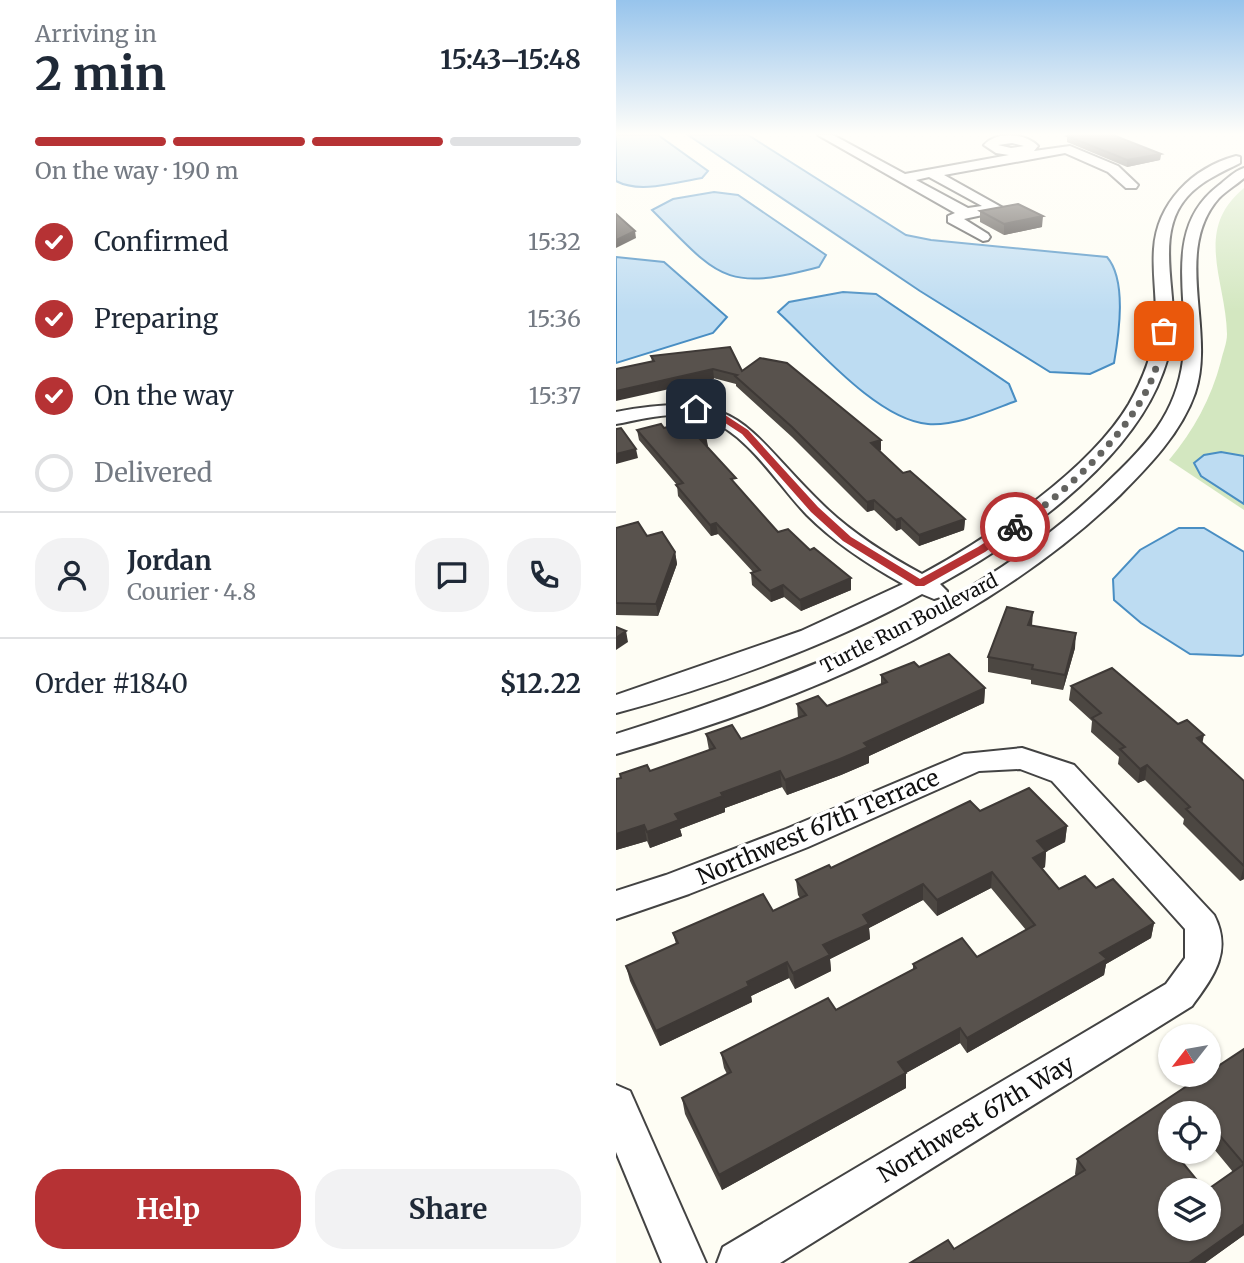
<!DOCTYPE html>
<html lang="en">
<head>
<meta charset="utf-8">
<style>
  body { margin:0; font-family:Merriweather,serif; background:#f2f2f3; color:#1f2937; height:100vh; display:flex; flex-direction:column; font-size:26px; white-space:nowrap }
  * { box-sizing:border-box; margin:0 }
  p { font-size:23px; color:#747a83 }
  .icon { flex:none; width:38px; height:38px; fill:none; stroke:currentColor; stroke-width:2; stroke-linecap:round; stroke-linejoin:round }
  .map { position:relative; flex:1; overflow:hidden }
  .drawer { display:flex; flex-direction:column; background:#fff; width:616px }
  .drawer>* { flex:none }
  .needle { width:46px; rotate:239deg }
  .fabs { position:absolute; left:542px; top:1024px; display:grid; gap:14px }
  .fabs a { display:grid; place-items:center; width:63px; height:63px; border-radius:50%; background:#fff; box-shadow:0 2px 5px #0004; font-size:35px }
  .pin { position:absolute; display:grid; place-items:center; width:60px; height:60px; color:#fff; margin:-30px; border-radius:14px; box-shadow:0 4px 10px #0006 }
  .courier { position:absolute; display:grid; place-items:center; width:70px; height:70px; margin:-35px; border:5px solid #b63234; border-radius:50%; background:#fff; color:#222; box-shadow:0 2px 9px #0007 }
  .summary em { font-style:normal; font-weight:700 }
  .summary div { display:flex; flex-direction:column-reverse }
  .summary { display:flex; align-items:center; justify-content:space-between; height:119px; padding:0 35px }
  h1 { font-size:46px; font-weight:700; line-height:52px }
  .bar { display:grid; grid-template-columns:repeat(4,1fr); gap:10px 7px; align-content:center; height:84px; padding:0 35px }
  .bar i { height:9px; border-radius:5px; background:#e0e1e3 }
  .bar .selected { background:#b63234 }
  .bar p { grid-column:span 4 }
  .line { display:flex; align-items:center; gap:18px; padding:0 35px; border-top:2px solid #e0e1e3 }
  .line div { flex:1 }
  .round { display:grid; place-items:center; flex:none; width:74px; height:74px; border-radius:28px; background:#f2f2f3 }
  ol { padding:0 35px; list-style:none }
  li { display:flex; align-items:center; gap:21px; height:77px }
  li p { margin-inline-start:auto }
  li .icon { padding:7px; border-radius:50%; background:#b63234; color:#fff; stroke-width:4 }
  li:last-child { color:#747a83 }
  li i { width:38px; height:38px; border:4px solid #e0e1e3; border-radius:50% }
  .cta { display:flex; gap:14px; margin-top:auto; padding:14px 35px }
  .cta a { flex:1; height:80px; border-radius:28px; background:#b63234; color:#fff; font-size:28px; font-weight:700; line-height:80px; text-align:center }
  .cta a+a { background:#f2f2f3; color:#1f2937 }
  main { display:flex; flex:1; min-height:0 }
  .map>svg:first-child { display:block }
  .green { fill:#d3e7c0 }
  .water { fill:#bddcf2; stroke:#498ec3; stroke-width:2 }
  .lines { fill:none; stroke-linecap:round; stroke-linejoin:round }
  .minor-casing { stroke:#434343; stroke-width:4 }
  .minor { fill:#fff; fill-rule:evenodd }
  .wall { fill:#4c4742; fill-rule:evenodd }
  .shaded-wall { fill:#3e3936 }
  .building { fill:#58524d; stroke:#3e3936; stroke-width:2 }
  .route { fill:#b63234 }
  .done { stroke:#636360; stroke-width:7; stroke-dasharray:0 12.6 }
  .labels { text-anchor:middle; stroke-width:7; stroke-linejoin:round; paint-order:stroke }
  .street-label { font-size:19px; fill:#101010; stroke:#fff }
  .near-street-label { font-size:23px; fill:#101010; stroke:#fff }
</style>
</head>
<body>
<main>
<section class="drawer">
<div class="summary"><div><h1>2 min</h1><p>Arriving in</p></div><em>15:43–15:48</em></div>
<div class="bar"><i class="selected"></i><i class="selected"></i><i class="selected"></i><i></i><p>On the way · 190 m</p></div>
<ol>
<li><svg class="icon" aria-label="check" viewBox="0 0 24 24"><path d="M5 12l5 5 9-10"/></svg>Confirmed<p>15:32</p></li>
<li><svg class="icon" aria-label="check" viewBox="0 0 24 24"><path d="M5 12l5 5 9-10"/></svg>Preparing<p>15:36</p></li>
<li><svg class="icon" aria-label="check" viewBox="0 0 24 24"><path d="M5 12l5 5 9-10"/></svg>On the way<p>15:37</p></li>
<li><i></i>Delivered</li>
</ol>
<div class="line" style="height:126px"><a class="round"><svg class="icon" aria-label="person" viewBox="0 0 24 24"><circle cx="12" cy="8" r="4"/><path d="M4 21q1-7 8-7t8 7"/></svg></a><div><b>Jordan</b><p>Courier · 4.8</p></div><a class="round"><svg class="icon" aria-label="chat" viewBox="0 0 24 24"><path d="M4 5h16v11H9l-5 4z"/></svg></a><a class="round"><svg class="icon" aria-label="phone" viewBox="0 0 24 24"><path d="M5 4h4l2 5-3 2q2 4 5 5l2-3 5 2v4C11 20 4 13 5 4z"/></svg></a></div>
<div class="line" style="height:91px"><div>Order #1840</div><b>$12.22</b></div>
<div class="cta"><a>Help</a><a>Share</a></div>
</section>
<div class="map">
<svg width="628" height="1263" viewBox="0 0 628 1263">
  <rect width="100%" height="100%" fill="#fefdf4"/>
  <path class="green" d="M 628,188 L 628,510 L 553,460 C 578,430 595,399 605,361 C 607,352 611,343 611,334 C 610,280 577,230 628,188 Z"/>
  <g class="water">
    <path d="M 0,135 L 42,135 L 92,171 L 86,178 C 60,182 24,194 0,181 Z"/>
    <path d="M 72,135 L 132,135 L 290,235 L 315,240 L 491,257 C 511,280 503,334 498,363 L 474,374 L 434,372 L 304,291 Z"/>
    <path d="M 98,192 L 122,195 L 210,255 L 203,267 C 107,293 102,276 36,210 L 57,199 Z"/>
    <path d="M 0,257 L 48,262 L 111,317 L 97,333 L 0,363 Z"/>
    <path d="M 227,292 L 260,294 L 393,384 L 400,401 C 373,411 341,426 312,424 C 261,420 199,346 162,312 L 173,302 Z"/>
    <path d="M 605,452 L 628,456 L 628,504 L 585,476 L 578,463 L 588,455 Z"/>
    <path d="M 563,528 L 588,528 L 628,552 L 628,654 L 625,656 L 574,654 L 525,623 L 498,600 L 497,579 L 524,550 Z"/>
  </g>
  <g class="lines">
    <defs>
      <g id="minor">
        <path d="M 202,135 L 217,135 L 289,174 L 393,155 L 380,153 L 368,145 C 381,131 409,133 422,146 L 418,151 L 454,146 L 502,166 L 522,185 L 520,188 L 510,188 L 492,172 L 449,153 L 328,175 L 387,208 L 385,211 L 348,219 L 372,234 L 374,237 L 372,240 L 367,241 L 332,222 L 332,216 L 339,213 ZM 396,143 L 408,146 L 395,148 L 382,145 ZM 313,177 L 366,206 L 352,208 L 300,180 Z"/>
        <path d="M 620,156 L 624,157 L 624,163 C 606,172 585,181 571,197 C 539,233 560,288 557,331 C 555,350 549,369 541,387 C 503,470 402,541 324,584 L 331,591 L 327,596 L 318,599 L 306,594 C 217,644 98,687 0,713 L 0,695 L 185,631 L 287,584 C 253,565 219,543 191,515 C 161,484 133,435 91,419 C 62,409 28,419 0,424 L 0,412 C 128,388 127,428 208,506 C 237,534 271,555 306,574 C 374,537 473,471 513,404 C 526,381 537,355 539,329 C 542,302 536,276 538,249 C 541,203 576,168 620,156 Z"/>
        <path d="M 628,168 L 628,178 C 620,185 610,191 603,198 C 556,251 600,331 579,393 C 565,433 533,466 504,495 C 368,626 180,703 0,754 L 0,734 C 169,681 348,616 479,494 C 501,473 523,453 541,428 C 555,408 564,384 567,360 C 575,300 545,230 602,186 C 610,180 618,171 628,168 Z"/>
        <path d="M 406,748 L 458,765 L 598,915 C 617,952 597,977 576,1006 L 164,1263 L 101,1263 L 107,1247 L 550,984 L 569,958 L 569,929 L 436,781 L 404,769 L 363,771 L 192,847 L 73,894 L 0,919 L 0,891 L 50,875 L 170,829 L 348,754 Z"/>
        <path d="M 0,1085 L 14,1091 L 90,1263 L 46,1263 L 0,1152 Z"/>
      </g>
    </defs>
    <use href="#minor" class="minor-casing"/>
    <use href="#minor" class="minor"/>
  </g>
  <g class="wall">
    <path d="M 451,136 L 545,154 L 544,160 L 511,167 L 451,142 Z"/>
    <path d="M 364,211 L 426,227 L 388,235 L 364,222 Z"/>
    <path d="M 35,356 L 126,371 L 265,450 L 264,451 L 287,473 L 349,519 L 348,530 L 303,546 L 285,529 L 280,531 L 258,510 L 251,512 L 176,437 L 120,386 L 120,384 L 36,362 Z"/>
    <path d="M 48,428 L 90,436 L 91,446 L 121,486 L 162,532 L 194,550 L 235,578 L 235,590 L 185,611 L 168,597 L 155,602 L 136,585 L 135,573 L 137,572 L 102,534 L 95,536 L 62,496 L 61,485 L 23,440 L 21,430 Z"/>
    <path d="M 0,528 L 31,536 L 59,552 L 61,564 L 42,616 L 0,615 Z"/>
    <path d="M 416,625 L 459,648 L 447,690 L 415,684 L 415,680 L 372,672 L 372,657 Z"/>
    <path d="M 303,667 L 369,688 L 368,703 L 253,756 L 253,763 L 225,775 L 171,795 L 166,787 L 109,808 L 109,812 L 64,829 L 66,836 L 34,848 L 31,841 L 0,850 L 0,779 L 5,778 L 4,774 L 34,771 L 93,750 L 90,734 L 125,739 L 182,718 L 181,704 L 211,706 L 265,684 L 265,675 Z"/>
    <path d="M 455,686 L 562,724 L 586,743 L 628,781 L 628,879 L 624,881 L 567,824 L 568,819 L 529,780 L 522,783 L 502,764 L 503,757 L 475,732 L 476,721 L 453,700 Z"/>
    <path d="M 364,811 L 451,826 L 449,842 L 430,851 L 429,867 L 426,869 L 443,889 L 480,888 L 538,923 L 535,938 L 490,964 L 488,975 L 351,1053 L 344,1043 L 290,1073 L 290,1088 L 106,1190 L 69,1114 L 66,1098 L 111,1074 L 108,1068 L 105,1053 L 220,1010 L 297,969 L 297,964 L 361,957 L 410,930 L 375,888 L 321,916 L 307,900 L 253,928 L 254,939 L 214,959 L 215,971 L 179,989 L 173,978 L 135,996 L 136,1002 L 44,1046 L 14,981 L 10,966 L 60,944 L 57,933 L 157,911 L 184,898 L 182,895 L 180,880 L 215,868 Z"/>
    <path d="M 628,1049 L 628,1235 L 589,1263 L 338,1249 L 460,1176 L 459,1174 L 461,1159 ZM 593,1113 L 593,1143 L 617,1172 L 555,1228 L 563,1157 Z"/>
  </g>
  <g class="shaded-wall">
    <path d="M 545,154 L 544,160 L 511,167 L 511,160 Z"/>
    <path d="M 427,216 L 426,227 L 388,235 L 388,224 Z"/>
    <path d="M 19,231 L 20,238 L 0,248 L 0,240 Z"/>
    <path d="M 97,369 L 98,379 L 0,401 L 0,391 Z"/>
    <path d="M 90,436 L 92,446 L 84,448 L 83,438 Z"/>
    <path d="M 265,440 L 265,450 L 256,453 L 255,443 Z"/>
    <path d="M 20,449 L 22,458 L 0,464 L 0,454 Z"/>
    <path d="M 258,500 L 258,510 L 251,512 L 251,502 Z"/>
    <path d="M 285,518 L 285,529 L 280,531 L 280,520 Z"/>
    <path d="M 349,519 L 348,530 L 303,546 L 303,535 Z"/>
    <path d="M 100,523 L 102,534 L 95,536 L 94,525 Z"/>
    <path d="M 59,552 L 61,564 L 42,616 L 40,604 Z"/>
    <path d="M 235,578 L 235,590 L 185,611 L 184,600 Z"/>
    <path d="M 167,585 L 168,597 L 155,602 L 154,591 Z"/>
    <path d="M 417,612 L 416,626 L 412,625 Z"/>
    <path d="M 10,631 L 12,642 L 0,650 L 0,638 Z"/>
    <path d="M 460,633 L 459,648 L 447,690 L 449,675 Z"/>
    <path d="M 369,688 L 368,703 L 253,756 L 253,763 L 225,775 L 171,795 L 169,780 L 248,743 Z"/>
    <path d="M 588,735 L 585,750 L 581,738 Z"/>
    <path d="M 531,765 L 529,780 L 522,783 L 524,769 Z"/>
    <path d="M 164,771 L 166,787 L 109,808 L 109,812 L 64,829 L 66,836 L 34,848 L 31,832 L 59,814 L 105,793 Z"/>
    <path d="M 28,825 L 31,841 L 0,850 L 0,834 Z"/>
    <path d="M 451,826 L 449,842 L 420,857 L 421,841 Z"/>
    <path d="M 430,851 L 429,867 L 415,874 L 417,858 Z"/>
    <path d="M 628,866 L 628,879 L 624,881 Z"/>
    <path d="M 376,872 L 375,888 L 321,916 L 321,900 Z"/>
    <path d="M 307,884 L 307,900 L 253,928 L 254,939 L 214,959 L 215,971 L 179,989 L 177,973 L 207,945 L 247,915 Z"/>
    <path d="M 538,923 L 535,938 L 490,964 L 488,975 L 351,1053 L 351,1038 L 484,953 Z"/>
    <path d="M 171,962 L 173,978 L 135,996 L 136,1002 L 44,1046 L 40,1031 L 131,982 Z"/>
    <path d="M 344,1028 L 344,1043 L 290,1073 L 290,1088 L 106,1190 L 103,1175 L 282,1062 Z"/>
    <path d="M 556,1152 L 572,1152 L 552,1164 Z"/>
    <path d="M 628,1224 L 628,1235 L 589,1263 L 573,1263 Z"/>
  </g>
  <g class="building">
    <path d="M 455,135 L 497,135 L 545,154 L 511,160 L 451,136 Z"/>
    <path d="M 402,204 L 427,216 L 388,224 L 364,211 Z"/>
    <path d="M 0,214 L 19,231 L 0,240 Z"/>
    <path d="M 114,347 L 126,371 L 144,358 L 171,363 L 265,440 L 255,443 L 287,473 L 294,471 L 349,519 L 303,535 L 285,518 L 280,520 L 258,500 L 251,502 L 176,427 L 119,376 L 121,375 L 97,369 L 0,391 L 0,369 L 38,361 L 35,356 Z"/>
    <path d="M 76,420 L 90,436 L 83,438 L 120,478 L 115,479 L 162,532 L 172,529 L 194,550 L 198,548 L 235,578 L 184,600 L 167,585 L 154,591 L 135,573 L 144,570 L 100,523 L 94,525 L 60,485 L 67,483 L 21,430 L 45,424 L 48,428 Z"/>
    <path d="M 5,428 L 20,449 L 0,454 L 0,429 Z"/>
    <path d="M 22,522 L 31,536 L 46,532 L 59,552 L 40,604 L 0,603 L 0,528 Z"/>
    <path d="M 391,607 L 417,612 L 412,625 L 460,633 L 449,675 L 416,669 L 417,665 L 372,657 Z"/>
    <path d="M 0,627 L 10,631 L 0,638 Z"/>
    <path d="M 333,654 L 369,688 L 248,743 L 252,747 L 224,759 L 169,780 L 164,771 L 105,793 L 107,796 L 59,814 L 63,820 L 31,832 L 28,825 L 0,834 L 0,779 L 5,778 L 4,774 L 31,765 L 34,771 L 99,748 L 90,734 L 116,725 L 125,739 L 190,715 L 181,704 L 202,696 L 211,706 L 271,682 L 265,675 L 298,662 L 303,667 Z"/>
    <path d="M 496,668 L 562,724 L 571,720 L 588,735 L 581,738 L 628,781 L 628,866 L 570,809 L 574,807 L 531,765 L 524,769 L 504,749 L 509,747 L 476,718 L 485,713 L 455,686 Z"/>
    <path d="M 413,788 L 451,826 L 421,841 L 430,851 L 417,858 L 443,889 L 469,876 L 480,888 L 497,879 L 538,923 L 484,953 L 491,959 L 351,1038 L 344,1028 L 282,1062 L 290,1073 L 103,1175 L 66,1098 L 115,1072 L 105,1053 L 212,998 L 220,1010 L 300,968 L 297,964 L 346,938 L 361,957 L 419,925 L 376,872 L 321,900 L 307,884 L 247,915 L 253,924 L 207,945 L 214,955 L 177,973 L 171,962 L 131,982 L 133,986 L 40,1031 L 10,966 L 62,943 L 57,933 L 147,894 L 157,911 L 191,895 L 180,880 L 213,865 L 215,868 L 354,801 L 364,811 Z"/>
    <path d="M 628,1049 L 628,1164 L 594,1124 L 593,1125 L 593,1113 L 555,1113 L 555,1152 L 558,1152 L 589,1190 L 555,1190 L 555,1228 L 593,1228 L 593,1190 L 591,1190 L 628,1164 L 628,1224 L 573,1263 L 294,1263 L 332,1240 L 338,1249 L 469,1170 L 461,1159 L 589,1074 L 593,1074 L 593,1072 Z"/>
  </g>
  <linearGradient id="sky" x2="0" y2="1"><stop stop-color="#97c4ec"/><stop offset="0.43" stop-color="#fffefa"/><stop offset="1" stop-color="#fffefa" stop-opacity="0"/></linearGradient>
  <rect width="628" height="312" fill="url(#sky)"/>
  <path class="route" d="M 80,407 L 109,415 L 132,430 L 202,507 L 235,537 L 304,579 L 362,547 L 395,525 L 404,527 L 369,552 L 308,586 L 300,586 L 227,541 L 195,512 L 126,434 L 103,419 L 77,411 Z"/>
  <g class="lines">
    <path class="done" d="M 399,527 C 450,493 521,427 540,368 C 543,356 545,343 548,331"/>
  </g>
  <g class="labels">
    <g class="street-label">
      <text transform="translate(293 623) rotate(-27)" y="7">Turtle Run Boulevard</text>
    </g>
    <g class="near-street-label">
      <text transform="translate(202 827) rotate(-23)" y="8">Northwest 67th Terrace</text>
      <text transform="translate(360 1119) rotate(-31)" y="8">Northwest 67th Way</text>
    </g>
  </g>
</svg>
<div class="fabs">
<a><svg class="needle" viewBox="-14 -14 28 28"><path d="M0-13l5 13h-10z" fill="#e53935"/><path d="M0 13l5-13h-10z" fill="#747a83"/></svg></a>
<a><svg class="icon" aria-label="locate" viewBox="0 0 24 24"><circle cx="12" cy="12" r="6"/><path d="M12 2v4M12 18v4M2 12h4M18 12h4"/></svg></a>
<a><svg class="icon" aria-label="layers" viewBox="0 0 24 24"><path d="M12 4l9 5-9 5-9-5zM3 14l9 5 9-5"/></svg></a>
</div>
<div class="pin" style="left:548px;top:331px;background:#ea580c"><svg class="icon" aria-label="bag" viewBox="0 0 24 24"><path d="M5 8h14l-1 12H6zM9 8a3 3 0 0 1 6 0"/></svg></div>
<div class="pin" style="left:80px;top:409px;background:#1f2937"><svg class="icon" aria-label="home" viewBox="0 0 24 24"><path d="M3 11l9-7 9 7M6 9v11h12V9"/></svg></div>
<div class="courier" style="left:399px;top:527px"><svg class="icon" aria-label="bike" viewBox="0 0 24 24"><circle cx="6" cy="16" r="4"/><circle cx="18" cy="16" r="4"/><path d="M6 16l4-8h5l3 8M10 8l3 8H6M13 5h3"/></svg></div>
</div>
</main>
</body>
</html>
